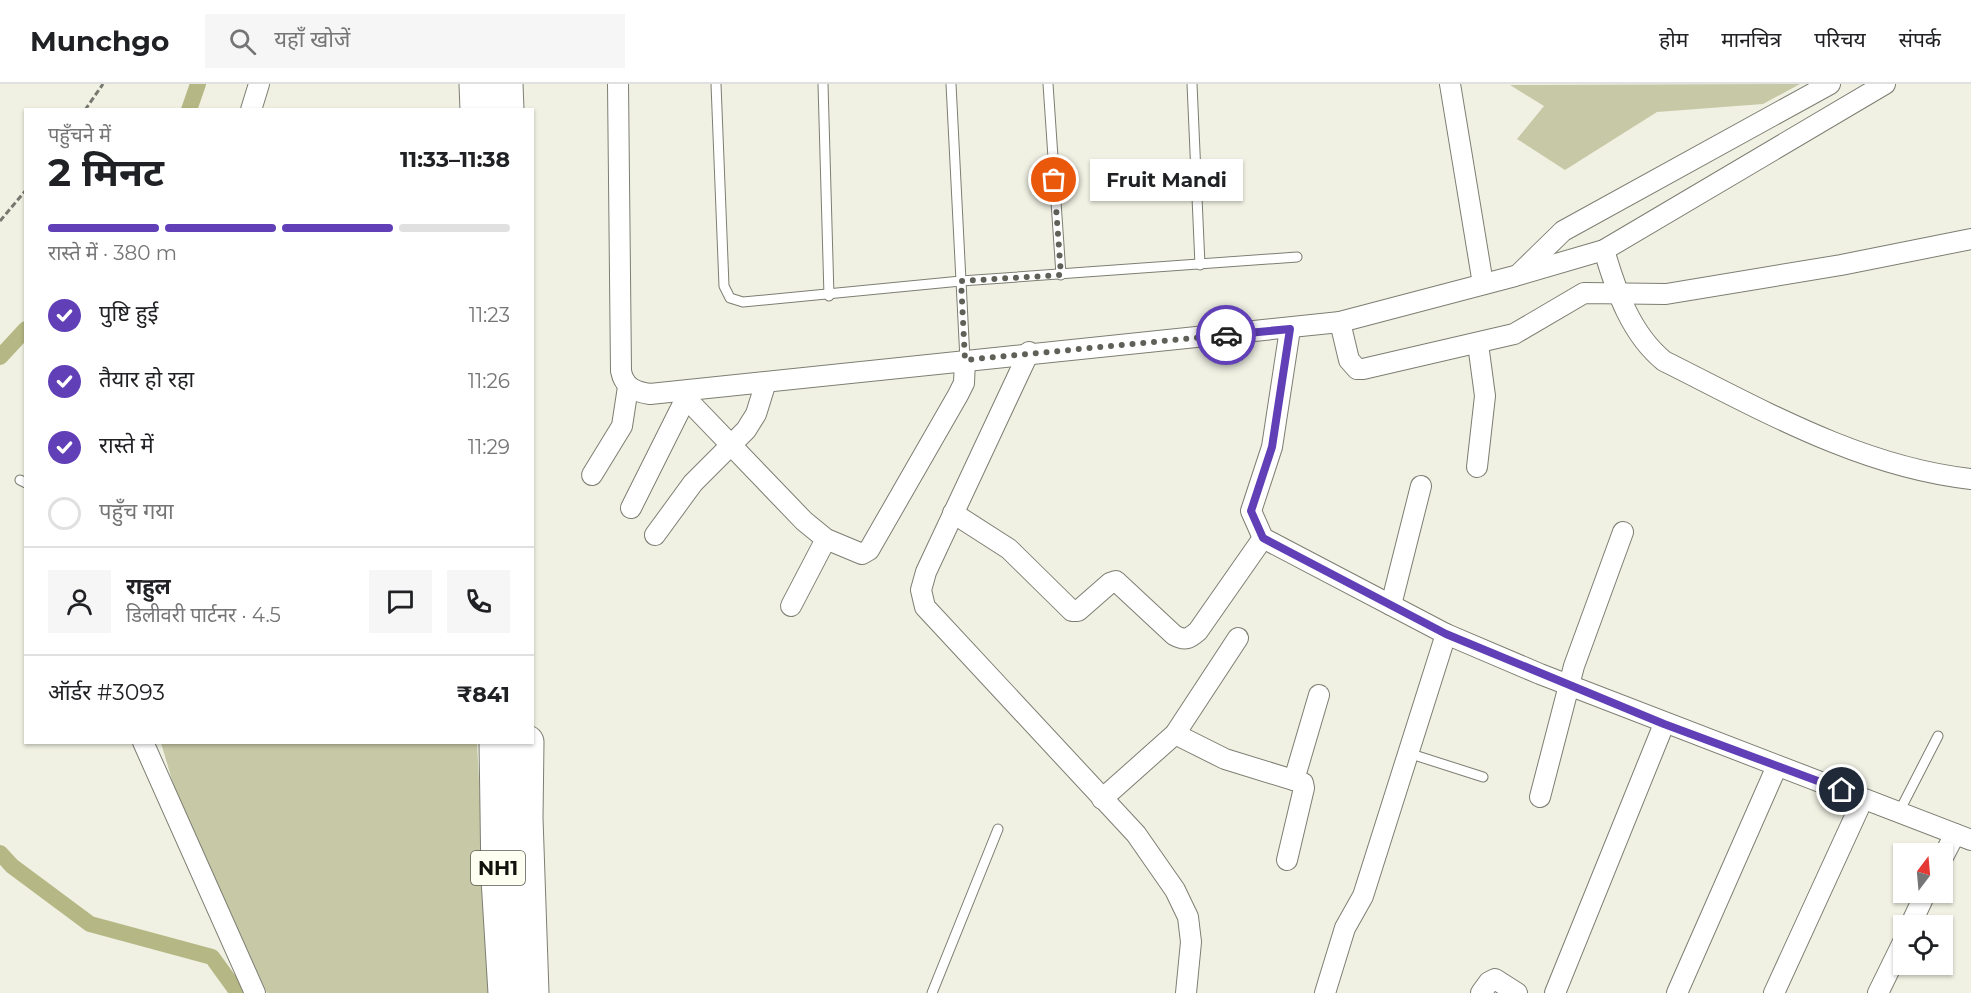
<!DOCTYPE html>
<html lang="hi">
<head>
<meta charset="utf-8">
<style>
  body { margin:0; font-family:Montserrat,"Noto Sans Devanagari",sans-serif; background:#f6f6f6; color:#202124; height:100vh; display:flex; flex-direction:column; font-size:22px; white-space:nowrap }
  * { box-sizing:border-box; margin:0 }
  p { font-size:20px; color:#757577 }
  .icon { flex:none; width:33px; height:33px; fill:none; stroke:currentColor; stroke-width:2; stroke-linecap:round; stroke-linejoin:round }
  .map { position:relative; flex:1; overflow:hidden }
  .panel { position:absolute; left:24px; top:24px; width:510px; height:636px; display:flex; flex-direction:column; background:#fff; border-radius:0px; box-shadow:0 2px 4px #0004 }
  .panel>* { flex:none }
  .needle { width:39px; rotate:16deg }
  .fabs { position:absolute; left:1893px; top:759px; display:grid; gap:12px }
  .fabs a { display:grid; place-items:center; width:60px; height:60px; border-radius:0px; background:#fff; box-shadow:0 2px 4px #0004; font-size:30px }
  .pin { position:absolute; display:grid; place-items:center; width:51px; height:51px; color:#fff; margin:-26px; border:3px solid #fff; border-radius:50%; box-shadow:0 2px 6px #0007 }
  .courier { position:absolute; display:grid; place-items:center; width:60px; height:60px; margin:-30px; border:4px solid #603fb7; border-radius:50%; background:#fff; color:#222; box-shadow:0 2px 8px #0007 }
  .bubble { position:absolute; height:42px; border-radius:0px; background:#fff; box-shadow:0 2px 4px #0004; font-size:20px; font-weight:700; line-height:42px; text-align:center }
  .head em { font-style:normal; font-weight:700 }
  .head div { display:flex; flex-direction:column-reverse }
  .head { display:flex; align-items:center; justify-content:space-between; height:102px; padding:0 24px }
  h1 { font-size:39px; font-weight:700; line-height:45px }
  .bar { display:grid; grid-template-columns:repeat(4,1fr); gap:9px 6px; align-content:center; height:72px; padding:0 24px }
  .bar i { height:8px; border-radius:4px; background:#e0e0e0 }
  .bar .selected { background:#603fb7 }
  .bar p { grid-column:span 4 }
  .line { display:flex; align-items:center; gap:15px; padding:0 24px; border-top:2px solid #e0e0e0 }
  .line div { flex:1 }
  .round { display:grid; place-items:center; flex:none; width:63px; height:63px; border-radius:0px; background:#f6f6f6 }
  ol { padding:0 24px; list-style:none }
  li { display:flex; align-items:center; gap:18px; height:66px }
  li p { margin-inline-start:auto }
  li .icon { padding:6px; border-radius:50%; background:#603fb7; color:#fff; stroke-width:4 }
  li:last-child { color:#757577 }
  li i { width:33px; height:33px; border:3px solid #e0e0e0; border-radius:50% }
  header { display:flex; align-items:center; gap:36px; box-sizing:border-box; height:84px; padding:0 30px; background:#fff; border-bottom:2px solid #e0e0e0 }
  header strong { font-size:28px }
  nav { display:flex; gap:33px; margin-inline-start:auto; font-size:21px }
  .search { width:420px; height:54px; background:#f6f6f6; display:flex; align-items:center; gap:15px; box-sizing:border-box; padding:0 21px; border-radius:0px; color:#757577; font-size:22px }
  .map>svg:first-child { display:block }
  .green { fill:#c6c8a6 }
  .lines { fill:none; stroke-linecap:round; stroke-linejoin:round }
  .canal { stroke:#b5b884; stroke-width:16 }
  .lane-casing { stroke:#7d7e72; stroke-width:11 }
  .street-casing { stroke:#7d7e72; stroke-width:22 }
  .highway-casing { stroke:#7d7e72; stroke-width:35 }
  .path { stroke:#76776e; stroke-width:3; stroke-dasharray:6 3; stroke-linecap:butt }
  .lane { stroke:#fff; stroke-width:9 }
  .street { stroke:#fff; stroke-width:20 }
  .highway { stroke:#fff; stroke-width:33 }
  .done { stroke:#5f6058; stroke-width:6; stroke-dasharray:0 10.8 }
  .route { stroke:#603fb7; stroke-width:8 }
  .labels { text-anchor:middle; stroke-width:5; stroke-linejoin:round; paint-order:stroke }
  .shield { fill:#fdfff0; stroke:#585951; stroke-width:1.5 }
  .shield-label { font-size:20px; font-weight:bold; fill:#11120d }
</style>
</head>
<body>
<header>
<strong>Munchgo</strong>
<div class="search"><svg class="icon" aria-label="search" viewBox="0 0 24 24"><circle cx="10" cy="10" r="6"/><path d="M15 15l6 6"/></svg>यहाँ खोजें</div>
<nav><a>होम</a><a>मानचित्र</a><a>परिचय</a><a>संपर्क</a></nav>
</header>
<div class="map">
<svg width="1971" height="909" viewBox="0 0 1971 909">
  <rect width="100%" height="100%" fill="#f0f1e3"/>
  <g class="green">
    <path d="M 1800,0 L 1763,20 L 1657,28 L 1565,86 L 1517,55 L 1544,22 L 1510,1 Z"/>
    <path d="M 161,659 L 477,659 L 490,909 L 267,909 L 175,706 Z"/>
  </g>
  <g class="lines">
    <g class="canal">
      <path d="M 189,26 L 198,0"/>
      <path d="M 0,273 L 26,245"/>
      <path d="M 0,769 L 12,782 L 90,840 L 212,873 L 238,909"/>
    </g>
    <defs>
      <g id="lane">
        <path d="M 716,0 L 724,202 L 730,214 L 743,218 L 961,197 L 1297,173"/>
        <path d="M 823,0 L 829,212"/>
        <path d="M 951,0 L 965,276"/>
        <path d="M 1048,0 L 1061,191"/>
        <path d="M 1192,0 L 1200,181"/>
        <path d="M 20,396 L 26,399"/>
        <path d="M 1408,669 L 1483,693"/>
        <path d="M 1899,728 L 1938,652"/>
        <path d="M 932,909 L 998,745"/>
      </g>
      <g id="street">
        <path d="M 618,0 L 621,287 C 624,303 635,308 650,310 L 1340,238 L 1515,192 L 1604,166 L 1885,0"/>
        <path d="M 1450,0 L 1483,200"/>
        <path d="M 251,26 L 259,0"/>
        <path d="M 1604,166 C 1616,207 1631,250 1664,277 C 1762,326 1861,383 1971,395"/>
        <path d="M 1520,189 L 1563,147 L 1830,0"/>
        <path d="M 1340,238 L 1349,276 L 1357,285 L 1363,285 L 1514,250 L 1584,209 L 1666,210 L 1841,181 L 1971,155"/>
        <path d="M 1290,245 L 1272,363 L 1251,427 L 1263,454 L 1446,550 L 1540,590 L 1971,756"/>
        <path d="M 1029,268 L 926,488 L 921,506 L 925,523 L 1136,750 L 1175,806 L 1188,833 L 1191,858 L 1186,909"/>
        <path d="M 680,308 L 804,437 L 826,455 L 862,470 L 869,466 L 958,311 L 964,299 L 965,276"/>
        <path d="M 1477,383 L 1485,312 L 1478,260"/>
        <path d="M 592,391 L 622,342 L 628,303"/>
        <path d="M 631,424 L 686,314"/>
        <path d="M 953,429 L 1009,465 L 1072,527 L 1078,527 L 1110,499 L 1116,497 L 1174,551 C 1185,557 1189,555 1198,547 L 1263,454"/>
        <path d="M 655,451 L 693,399 L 746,346 L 756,330 L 766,298"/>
        <path d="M 1391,521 L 1421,402"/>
        <path d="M 791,522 L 826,455"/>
        <path d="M 1175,650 L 1225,675 L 1303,699 L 1304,704 L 1287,776"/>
        <path d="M 143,658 L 255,909"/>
        <path d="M 1294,696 L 1319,611"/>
        <path d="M 1540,713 L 1574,582 L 1623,448"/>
        <path d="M 1102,715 L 1175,650 L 1238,554"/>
        <path d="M 1942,775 L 1955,750"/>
        <path d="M 1910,842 L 1926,808"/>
        <path d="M 1325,909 L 1345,844 L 1363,812 L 1446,550"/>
        <path d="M 1481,909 L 1489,898 L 1495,895 L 1517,909"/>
        <path d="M 1555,909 L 1664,640"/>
        <path d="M 1677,909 L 1777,682"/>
        <path d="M 1774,909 L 1863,715"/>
        <path d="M 1878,909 L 1904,856"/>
      </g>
      <g id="highway">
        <path d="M 476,0 L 477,26"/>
        <path d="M 506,0 L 507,26"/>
        <path d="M 496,658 L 498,795 L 505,909"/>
        <path d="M 527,658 L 526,734 L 532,909"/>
      </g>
    </defs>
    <use href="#lane" class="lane-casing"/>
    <use href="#street" class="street-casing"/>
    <use href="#highway" class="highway-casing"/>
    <g class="path">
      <path d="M 85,26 L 103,0"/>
      <path d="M 0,137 L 26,106"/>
    </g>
    <use href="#lane" class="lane"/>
    <use href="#street" class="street"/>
    <use href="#highway" class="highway"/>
  </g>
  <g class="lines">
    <path class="done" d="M 1054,96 L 1061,191 L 961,197 L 965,276 L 1226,251"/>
    <path class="route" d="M 1226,251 L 1290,245 L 1272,363 L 1251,427 L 1263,454 L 1446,550 L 1664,640 L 1842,706"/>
  </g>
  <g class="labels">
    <rect class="shield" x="471" y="767" width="54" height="34" rx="4.5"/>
    <g class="shield-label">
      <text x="498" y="791">NH1</text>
    </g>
  </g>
</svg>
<div class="fabs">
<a><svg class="needle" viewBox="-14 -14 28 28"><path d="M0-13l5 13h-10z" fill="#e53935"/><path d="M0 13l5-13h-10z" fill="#757577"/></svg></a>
<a><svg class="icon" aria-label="locate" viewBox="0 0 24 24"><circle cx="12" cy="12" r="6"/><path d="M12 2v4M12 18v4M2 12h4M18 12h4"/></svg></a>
</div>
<div class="pin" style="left:1054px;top:96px;background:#ea580c"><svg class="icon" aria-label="bag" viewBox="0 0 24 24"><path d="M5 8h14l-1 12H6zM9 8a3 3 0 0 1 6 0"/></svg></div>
<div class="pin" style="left:1842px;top:706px;background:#1f2937"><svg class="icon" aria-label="home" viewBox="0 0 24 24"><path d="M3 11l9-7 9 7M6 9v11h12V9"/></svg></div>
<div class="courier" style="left:1226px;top:251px"><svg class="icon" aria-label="car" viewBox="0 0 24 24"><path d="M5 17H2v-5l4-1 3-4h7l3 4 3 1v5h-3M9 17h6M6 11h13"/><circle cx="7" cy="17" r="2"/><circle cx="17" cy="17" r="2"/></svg></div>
<div class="bubble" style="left:1090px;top:75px;width:153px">Fruit Mandi</div>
<section class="panel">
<div class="head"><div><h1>2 मिनट</h1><p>पहुँचने में</p></div><em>11:33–11:38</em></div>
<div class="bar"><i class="selected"></i><i class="selected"></i><i class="selected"></i><i></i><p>रास्ते में · 380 m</p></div>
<ol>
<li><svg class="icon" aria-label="check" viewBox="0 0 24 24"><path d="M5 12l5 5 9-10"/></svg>पुष्टि हुई<p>11:23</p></li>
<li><svg class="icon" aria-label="check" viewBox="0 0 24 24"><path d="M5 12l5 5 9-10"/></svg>तैयार हो रहा<p>11:26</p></li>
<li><svg class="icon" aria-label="check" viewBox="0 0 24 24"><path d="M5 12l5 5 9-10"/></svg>रास्ते में<p>11:29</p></li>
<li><i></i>पहुँच गया</li>
</ol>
<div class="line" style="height:108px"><a class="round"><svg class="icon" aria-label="person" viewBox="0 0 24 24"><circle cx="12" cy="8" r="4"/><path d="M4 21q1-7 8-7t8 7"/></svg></a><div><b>राहुल</b><p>डिलीवरी पार्टनर · 4.5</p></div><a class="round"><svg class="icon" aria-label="chat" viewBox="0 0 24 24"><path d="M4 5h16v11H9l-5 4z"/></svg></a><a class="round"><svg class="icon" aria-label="phone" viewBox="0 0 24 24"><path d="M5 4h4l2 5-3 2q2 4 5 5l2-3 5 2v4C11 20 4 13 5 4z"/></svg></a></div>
<div class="line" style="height:78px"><div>ऑर्डर #3093</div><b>₹841</b></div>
</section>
</div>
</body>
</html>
